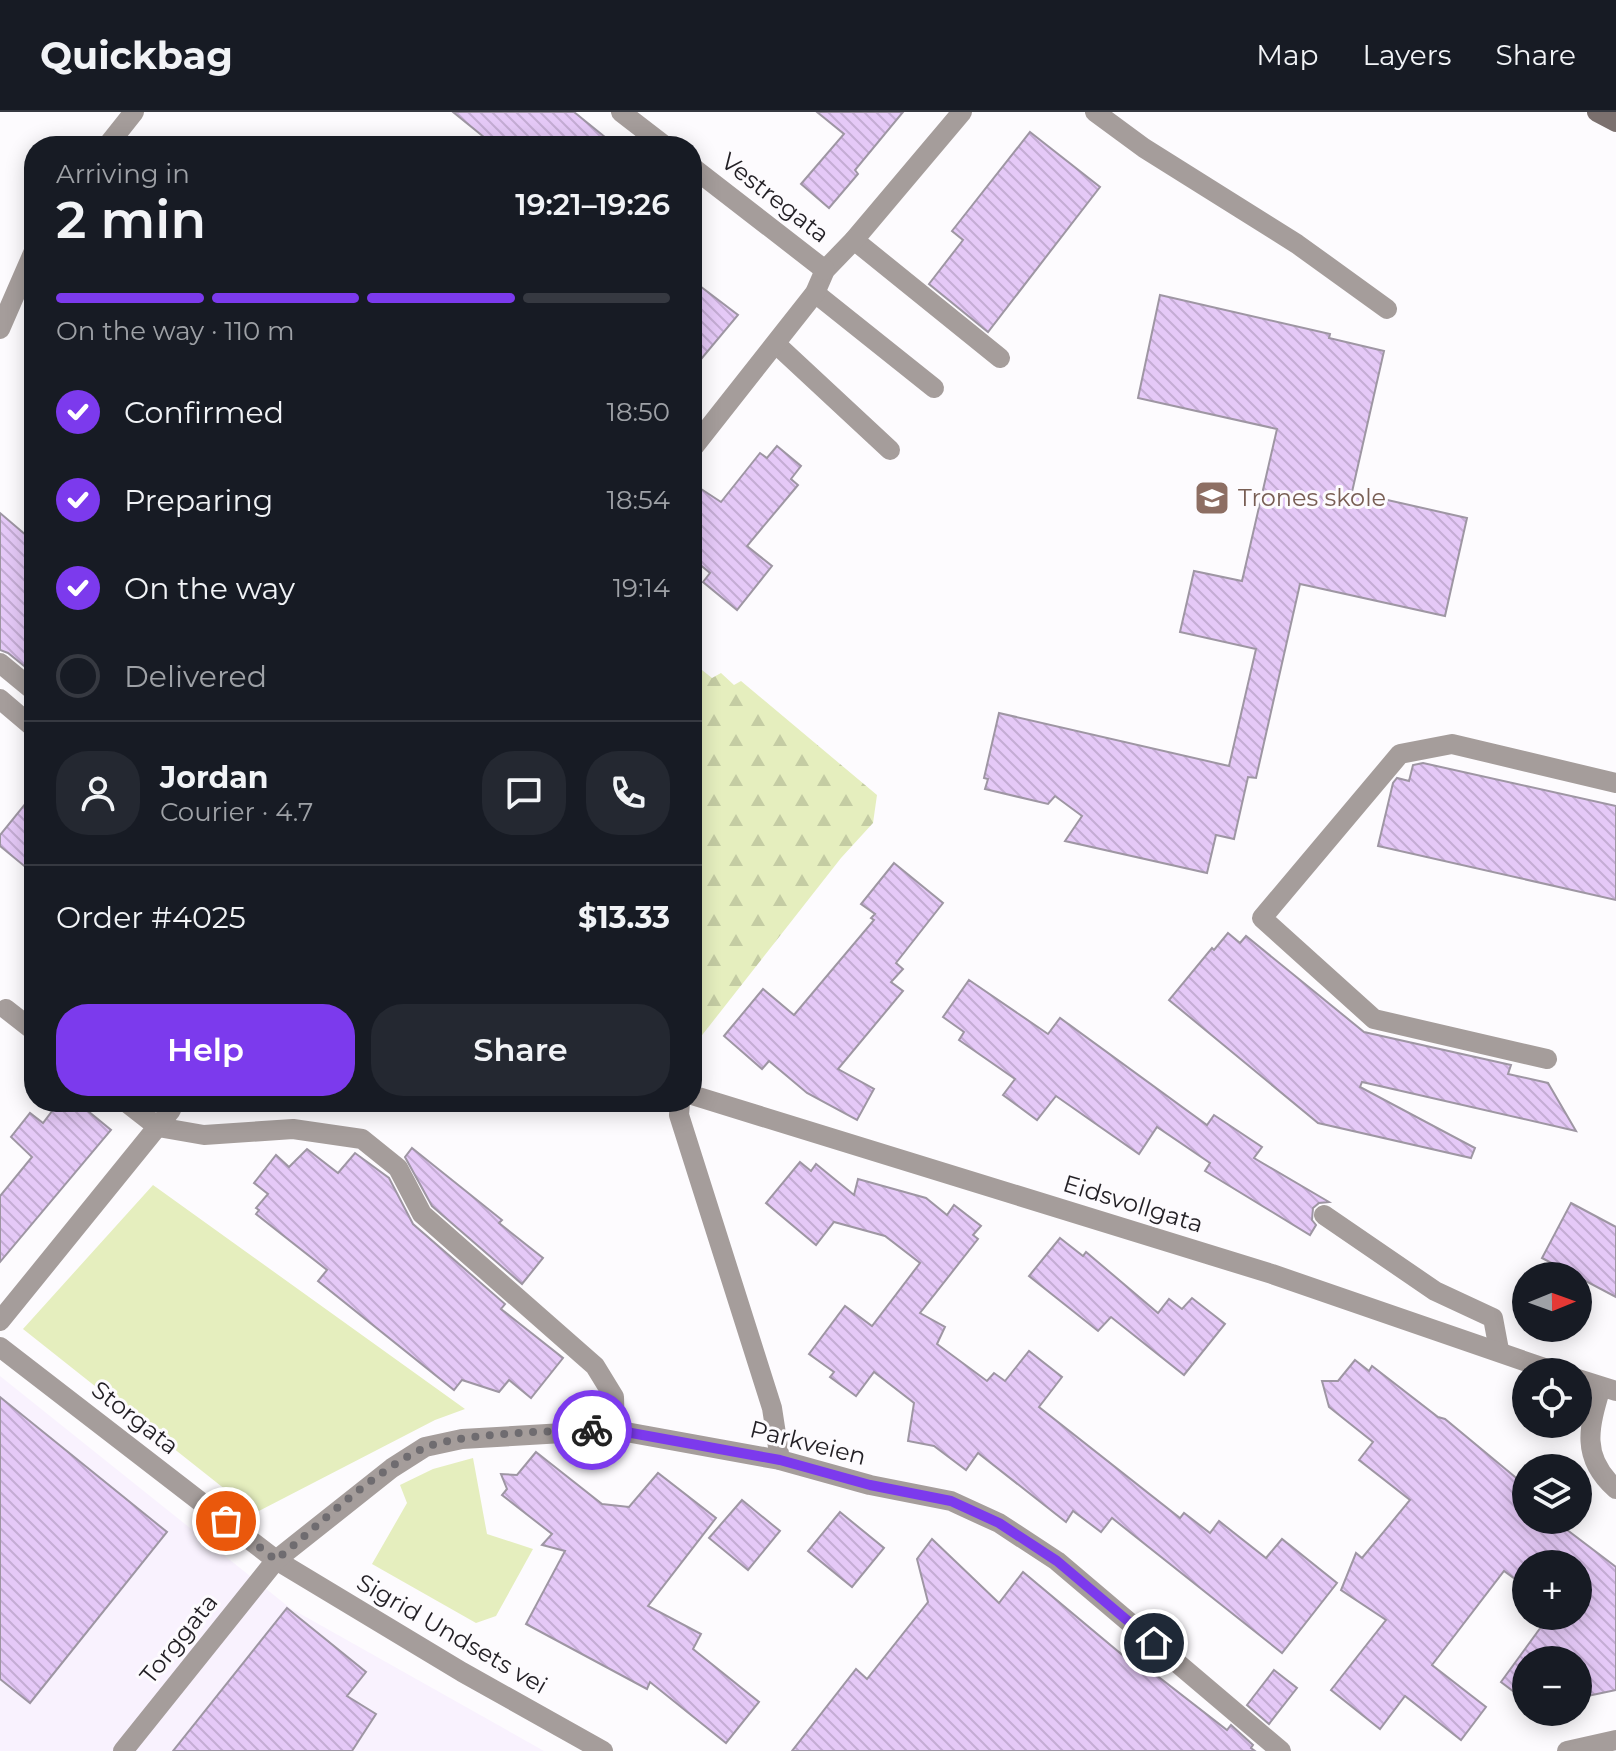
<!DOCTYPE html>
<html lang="en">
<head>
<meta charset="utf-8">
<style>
  body { margin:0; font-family:Montserrat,sans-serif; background:#242831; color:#f1f3f6; height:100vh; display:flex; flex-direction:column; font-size:30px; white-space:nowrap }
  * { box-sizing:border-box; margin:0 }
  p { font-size:26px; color:#9ea1a6 }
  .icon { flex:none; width:44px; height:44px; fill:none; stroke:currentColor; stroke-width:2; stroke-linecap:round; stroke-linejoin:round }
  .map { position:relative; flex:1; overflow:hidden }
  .panel { position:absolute; left:24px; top:24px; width:678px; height:976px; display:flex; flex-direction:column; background:#171b24; border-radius:32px; box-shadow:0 4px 20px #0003 }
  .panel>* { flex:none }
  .needle { width:52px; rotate:89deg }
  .buttons { position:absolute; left:1512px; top:1150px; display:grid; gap:16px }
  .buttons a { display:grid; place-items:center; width:80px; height:80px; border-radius:50%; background:#171b24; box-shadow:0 4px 20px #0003; font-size:40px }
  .pin { position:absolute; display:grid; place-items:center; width:68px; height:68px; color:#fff; margin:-34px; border:4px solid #fff; border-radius:50%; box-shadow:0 2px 8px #0007 }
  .courier { position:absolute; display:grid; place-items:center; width:80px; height:80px; margin:-40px; border:6px solid #7c3aed; border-radius:50%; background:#fff; color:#222; box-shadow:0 2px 10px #0007 }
  .summary em { font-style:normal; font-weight:600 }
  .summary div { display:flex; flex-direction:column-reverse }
  .summary { display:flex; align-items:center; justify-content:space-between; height:136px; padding:0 32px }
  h1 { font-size:52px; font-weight:600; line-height:60px }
  .bar { display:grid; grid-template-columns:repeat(4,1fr); gap:12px 8px; align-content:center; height:96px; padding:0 32px }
  .bar i { height:10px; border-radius:6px; background:#363941 }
  .bar .current { background:#7c3aed }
  .bar p { grid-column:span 4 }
  .line { display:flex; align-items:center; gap:20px; padding:0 32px; border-top:2px solid #363941 }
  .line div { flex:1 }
  .round { display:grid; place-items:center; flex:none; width:84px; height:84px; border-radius:32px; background:#242831 }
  ol { padding:0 32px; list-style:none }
  li { display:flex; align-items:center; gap:24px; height:88px }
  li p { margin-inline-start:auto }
  li .icon { padding:8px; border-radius:50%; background:#7c3aed; color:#fff; stroke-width:4 }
  li:last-child { color:#9ea1a6 }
  li i { width:44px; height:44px; border:4px solid #363941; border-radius:50% }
  .action { display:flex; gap:16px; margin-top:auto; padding:16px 32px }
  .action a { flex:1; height:92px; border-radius:32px; background:#7c3aed; color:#fff; font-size:32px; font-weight:600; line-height:92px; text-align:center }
  .action a+a { background:#242831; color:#f1f3f6 }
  header { display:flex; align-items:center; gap:48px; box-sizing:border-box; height:112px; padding:0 40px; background:#171b24; border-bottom:2px solid #363941 }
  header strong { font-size:38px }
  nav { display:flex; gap:44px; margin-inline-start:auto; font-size:28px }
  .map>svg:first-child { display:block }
  .built { fill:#f9f2fe }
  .forest { fill:url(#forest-firs) }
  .park { fill:#e5eebe }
  .building { fill:url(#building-back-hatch); stroke:#9e96a3; stroke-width:2 }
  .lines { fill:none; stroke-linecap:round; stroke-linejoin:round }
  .lane { stroke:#a59d9b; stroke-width:20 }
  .street { stroke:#a59d9b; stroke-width:20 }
  .secondary { stroke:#7b706e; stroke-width:20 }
  .done { stroke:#6f6c70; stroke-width:8; stroke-dasharray:0 14.4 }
  .route { stroke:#7c3aed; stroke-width:10 }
  .labels { text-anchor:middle; stroke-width:6; stroke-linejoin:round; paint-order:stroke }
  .street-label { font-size:24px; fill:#221f24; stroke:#fdfbfe }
  .education-label { font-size:24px; fill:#785e54; stroke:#fdfbfe; text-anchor:start }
</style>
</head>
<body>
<header>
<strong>Quickbag</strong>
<nav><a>Map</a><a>Layers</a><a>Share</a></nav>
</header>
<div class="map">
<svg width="1616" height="1639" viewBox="0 0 1616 1639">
  <defs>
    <pattern id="forest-firs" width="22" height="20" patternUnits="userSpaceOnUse" patternTransform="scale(2)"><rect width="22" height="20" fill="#e5eebe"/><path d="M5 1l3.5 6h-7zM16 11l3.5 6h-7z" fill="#c4cca3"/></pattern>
    <pattern id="building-back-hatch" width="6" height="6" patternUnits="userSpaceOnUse" patternTransform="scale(2)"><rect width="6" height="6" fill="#e5c9f7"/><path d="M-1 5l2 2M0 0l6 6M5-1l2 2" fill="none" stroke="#c4acd4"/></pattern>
  </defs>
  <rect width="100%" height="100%" fill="#fdfbfe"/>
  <path class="built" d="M 0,1264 L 290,1496 L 544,1639 L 0,1639 Z"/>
  <path class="forest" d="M 692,550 L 712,566 L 721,561 L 734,573 L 741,569 L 877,683 L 873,711 L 841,746 L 692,936 Z"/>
  <g class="park">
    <path d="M 153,1073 L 465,1297 L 435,1308 L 255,1401 L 23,1217 Z"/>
    <path d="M 473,1346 L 487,1422 L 533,1437 L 496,1504 L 476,1511 L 372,1452 L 407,1391 L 400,1373 L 433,1357 Z"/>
  </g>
  <g class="building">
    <path d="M 453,0 L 574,0 L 616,34 L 495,34 Z"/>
    <path d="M 817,0 L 903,0 L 855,58 L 858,62 L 829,96 L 801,72 L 844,22 Z"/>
    <path d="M 1030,20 L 1100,75 L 988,220 L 929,172 L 963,128 L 952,119 Z"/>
    <path d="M 692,168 L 738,203 L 692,258 Z"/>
    <path d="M 1160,183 L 1330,222 L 1329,226 L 1384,239 L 1352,380 L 1467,406 L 1445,504 L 1300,472 L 1256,666 L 1248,665 L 1234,727 L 1216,723 L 1207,761 L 1065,729 L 1082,704 L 1055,684 L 1048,692 L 985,677 L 988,667 L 984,666 L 999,601 L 1229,654 L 1256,537 L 1180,520 L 1194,459 L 1242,469 L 1277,317 L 1138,286 Z"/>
    <path d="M 777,334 L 801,354 L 791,367 L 798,373 L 747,434 L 772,454 L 737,498 L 703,470 L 710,461 L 692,446 L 692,371 L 721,390 L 760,341 L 767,346 Z"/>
    <path d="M 0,401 L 34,430 L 34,562 L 8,541 L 0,538 Z"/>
    <path d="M 1423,651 L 1616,694 L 1616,788 L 1378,734 L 1393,671 L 1397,666 L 1409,669 L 1413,653 Z"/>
    <path d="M 34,681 L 34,762 L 0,734 L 0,723 Z"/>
    <path d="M 894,751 L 943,791 L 896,851 L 903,857 L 891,870 L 903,879 L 838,957 L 874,977 L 857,1008 L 807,981 L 769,949 L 762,957 L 724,924 L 763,877 L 794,903 L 874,808 L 871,806 L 875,802 L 861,792 Z"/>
    <path d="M 1228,821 L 1240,831 L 1246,824 L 1364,920 L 1511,953 L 1508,962 L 1548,971 L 1576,1019 L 1362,970 L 1360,975 L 1475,1036 L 1471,1046 L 1318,1011 L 1169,888 L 1212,836 L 1214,838 Z"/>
    <path d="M 969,868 L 1048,922 L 1060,906 L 1207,1013 L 1214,1003 L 1262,1035 L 1254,1046 L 1329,1090 L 1319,1091 L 1313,1096 L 1312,1108 L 1316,1113 L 1310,1123 L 1205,1059 L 1210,1051 L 1157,1015 L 1139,1042 L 1056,984 L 1037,1008 L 1003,983 L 1015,967 L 959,928 L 964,920 L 943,905 Z"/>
    <path d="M 59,990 L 77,990 L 111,1018 L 0,1150 L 0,1084 L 32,1045 L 11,1025 L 30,1001 L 43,1011 Z"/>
    <path d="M 412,1036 L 502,1108 L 499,1111 L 543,1146 L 522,1172 L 432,1094 L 405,1045 Z"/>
    <path d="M 307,1037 L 338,1061 L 355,1041 L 389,1066 L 413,1112 L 505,1192 L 501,1197 L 563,1246 L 531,1286 L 509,1268 L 499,1280 L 462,1268 L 454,1278 L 318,1169 L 327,1158 L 256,1102 L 259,1098 L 256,1096 L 268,1082 L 254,1071 L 276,1043 L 289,1055 Z"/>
    <path d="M 800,1050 L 811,1059 L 816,1052 L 854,1083 L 858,1067 L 926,1086 L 947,1103 L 954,1093 L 981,1114 L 973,1123 L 978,1127 L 920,1201 L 945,1215 L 937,1232 L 987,1269 L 994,1261 L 1005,1269 L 1029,1239 L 1062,1265 L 1039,1295 L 1180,1406 L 1184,1401 L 1210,1421 L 1219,1409 L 1266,1446 L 1282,1427 L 1337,1471 L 1282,1541 L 1112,1406 L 1101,1420 L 1073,1399 L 1066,1410 L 978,1341 L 966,1358 L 934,1334 L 908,1329 L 914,1291 L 874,1260 L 856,1284 L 830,1265 L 834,1260 L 809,1242 L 845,1194 L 872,1214 L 920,1151 L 885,1124 L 834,1110 L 816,1133 L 766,1091 Z"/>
    <path d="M 1571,1091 L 1616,1115 L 1616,1185 L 1542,1146 Z"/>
    <path d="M 1060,1126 L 1083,1144 L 1086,1140 L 1158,1201 L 1169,1187 L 1182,1197 L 1192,1186 L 1225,1212 L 1184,1263 L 1111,1205 L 1098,1219 L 1029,1164 Z"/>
    <path d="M 1355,1248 L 1369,1259 L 1372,1254 L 1438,1305 L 1445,1307 L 1526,1374 L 1526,1408 L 1554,1408 L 1616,1455 L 1616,1578 L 1578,1586 L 1578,1548 L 1526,1548 L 1526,1589 L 1501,1570 L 1549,1504 L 1578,1504 L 1578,1452 L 1526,1452 L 1526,1475 L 1504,1459 L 1432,1553 L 1486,1595 L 1461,1628 L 1405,1584 L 1380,1617 L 1331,1578 L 1386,1508 L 1341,1478 L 1356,1441 L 1362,1446 L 1410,1388 L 1359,1348 L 1373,1330 L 1329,1295 L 1322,1269 L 1338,1269 Z"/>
    <path d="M 0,1285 L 167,1420 L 30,1591 L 0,1567 Z"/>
    <path d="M 536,1340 L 602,1392 L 629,1395 L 658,1361 L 716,1406 L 648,1494 L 701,1522 L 693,1537 L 759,1590 L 726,1631 L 650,1570 L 647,1577 L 526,1512 L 565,1439 L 542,1433 L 552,1422 L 502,1383 L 507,1377 L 501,1362 L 517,1363 Z"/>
    <path d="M 742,1388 L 780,1419 L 748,1458 L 709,1426 Z"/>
    <path d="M 840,1400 L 884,1436 L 852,1475 L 808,1439 Z"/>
    <path d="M 932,1427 L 999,1491 L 1023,1460 L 1126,1546 L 1129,1542 L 1227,1618 L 1231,1613 L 1253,1633 L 1251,1636 L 1255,1639 L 792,1639 L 856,1557 L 867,1567 L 928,1490 L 917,1447 Z"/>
    <path d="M 287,1496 L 366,1560 L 347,1584 L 376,1602 L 352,1639 L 173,1639 Z"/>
    <path d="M 1274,1558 L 1297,1576 L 1269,1612 L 1247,1593 Z"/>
  </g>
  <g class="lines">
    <g class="lane">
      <path d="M 1095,0 L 1144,36 L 1297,132 L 1387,197"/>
      <path d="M 854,128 L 1000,246"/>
      <path d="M 815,181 L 934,276"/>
      <path d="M 776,232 L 890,338"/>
      <path d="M 692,337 L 815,181 L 825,158 L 854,128 L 962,0"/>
      <path d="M 0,551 L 34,579"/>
      <path d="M 6,897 L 34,919"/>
      <path d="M 1547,947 L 1374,907 L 1262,806 L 1400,642 L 1452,632 L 1616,671"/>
      <path d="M 126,990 L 158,1015 L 204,1023 L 293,1017 L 362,1027 L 398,1056 L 422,1102 L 595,1254 L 614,1285 L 615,1318"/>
      <path d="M 1324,1103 L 1435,1179 L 1493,1206 L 1499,1238"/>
    </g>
    <g class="street">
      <path d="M 621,0 L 665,34"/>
      <path d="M 107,34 L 134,0"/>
      <path d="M 692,55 L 825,158"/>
      <path d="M 0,217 L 34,139"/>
      <path d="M 0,587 L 34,616"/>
      <path d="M 692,983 L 1272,1162 L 1556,1260"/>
      <path d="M 680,990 L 679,1003 L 772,1296 L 780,1348"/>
      <path d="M 0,1209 L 171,998"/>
      <path d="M 0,1235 L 276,1448 L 462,1560 L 603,1639"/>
      <path d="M 1578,1267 L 1616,1279"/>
      <path d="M 1601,1275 C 1589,1315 1580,1345 1616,1377"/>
      <path d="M 123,1639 L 276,1448 L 392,1356 L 425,1335 L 462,1327 L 615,1318 L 780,1348 L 870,1373 L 951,1389 L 999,1411 L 1057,1449 L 1281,1639"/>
      <path d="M 1567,1639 L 1616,1628"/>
    </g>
    <path class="secondary" d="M 1597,0 L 1616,10"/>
  </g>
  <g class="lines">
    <path class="done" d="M 226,1409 L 276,1448 C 320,1412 372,1361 422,1337 C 455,1321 553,1319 592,1318"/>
    <path class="route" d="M 592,1318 L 615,1318 L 780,1348 L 870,1373 L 951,1389 L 999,1411 L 1057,1449 L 1154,1531"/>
  </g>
  <defs>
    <symbol id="school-square" viewBox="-11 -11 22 22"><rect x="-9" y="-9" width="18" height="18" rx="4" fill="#8d6e63" stroke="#fdfbfe"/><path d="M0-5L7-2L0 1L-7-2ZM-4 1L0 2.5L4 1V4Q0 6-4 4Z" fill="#fff"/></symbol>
  </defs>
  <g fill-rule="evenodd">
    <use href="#school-square" x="1192" y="366" width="40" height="40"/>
  </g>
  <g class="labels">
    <g class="street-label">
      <text transform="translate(775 86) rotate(38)" y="8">Vestregata</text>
      <text transform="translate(1133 1092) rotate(17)" y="8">Eidsvollgata</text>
      <text transform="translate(135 1306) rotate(38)" y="8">Storgata</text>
      <text transform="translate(808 1331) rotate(14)" y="8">Parkveien</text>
      <text transform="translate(452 1522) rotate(30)" y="8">Sigrid Undsets vei</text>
      <text transform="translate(179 1527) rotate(-51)" y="8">Torggata</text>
    </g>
    <g class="education-label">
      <text x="1238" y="394">Trones skole</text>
    </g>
  </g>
</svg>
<div class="buttons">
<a><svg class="needle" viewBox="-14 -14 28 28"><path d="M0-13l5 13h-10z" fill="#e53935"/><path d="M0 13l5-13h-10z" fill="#9ea1a6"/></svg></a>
<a><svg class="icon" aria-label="locate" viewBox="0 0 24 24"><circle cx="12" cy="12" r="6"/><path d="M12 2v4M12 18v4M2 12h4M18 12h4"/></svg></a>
<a><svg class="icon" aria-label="layers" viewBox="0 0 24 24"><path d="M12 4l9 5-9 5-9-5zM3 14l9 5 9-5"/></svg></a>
<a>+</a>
<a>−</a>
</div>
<div class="pin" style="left:226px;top:1409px;background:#ea580c"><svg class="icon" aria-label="bag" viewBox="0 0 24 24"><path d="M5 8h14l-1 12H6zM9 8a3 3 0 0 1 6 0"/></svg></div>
<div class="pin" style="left:1154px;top:1531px;background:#1f2937"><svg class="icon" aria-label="home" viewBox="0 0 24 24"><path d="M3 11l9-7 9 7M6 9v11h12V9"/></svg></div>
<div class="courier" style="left:592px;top:1318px"><svg class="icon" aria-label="bike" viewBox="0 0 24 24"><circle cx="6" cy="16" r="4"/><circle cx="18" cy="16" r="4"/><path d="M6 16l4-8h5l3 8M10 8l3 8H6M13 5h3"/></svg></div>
<section class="panel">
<div class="summary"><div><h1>2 min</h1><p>Arriving in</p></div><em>19:21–19:26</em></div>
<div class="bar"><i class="current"></i><i class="current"></i><i class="current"></i><i></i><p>On the way · 110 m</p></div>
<ol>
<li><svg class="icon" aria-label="check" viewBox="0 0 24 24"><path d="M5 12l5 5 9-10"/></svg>Confirmed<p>18:50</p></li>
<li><svg class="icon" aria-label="check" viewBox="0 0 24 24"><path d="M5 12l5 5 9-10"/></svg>Preparing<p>18:54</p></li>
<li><svg class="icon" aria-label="check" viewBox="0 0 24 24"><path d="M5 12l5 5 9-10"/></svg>On the way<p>19:14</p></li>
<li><i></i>Delivered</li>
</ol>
<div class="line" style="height:144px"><a class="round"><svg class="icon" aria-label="person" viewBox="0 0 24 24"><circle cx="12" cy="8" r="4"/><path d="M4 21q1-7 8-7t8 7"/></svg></a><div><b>Jordan</b><p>Courier · 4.7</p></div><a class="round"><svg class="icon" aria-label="chat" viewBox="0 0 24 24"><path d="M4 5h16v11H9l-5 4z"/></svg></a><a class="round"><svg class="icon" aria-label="phone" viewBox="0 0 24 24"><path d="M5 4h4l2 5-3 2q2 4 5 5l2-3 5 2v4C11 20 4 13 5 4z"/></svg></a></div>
<div class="line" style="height:104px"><div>Order #4025</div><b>$13.33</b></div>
<div class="action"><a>Help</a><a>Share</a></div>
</section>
</div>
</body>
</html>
